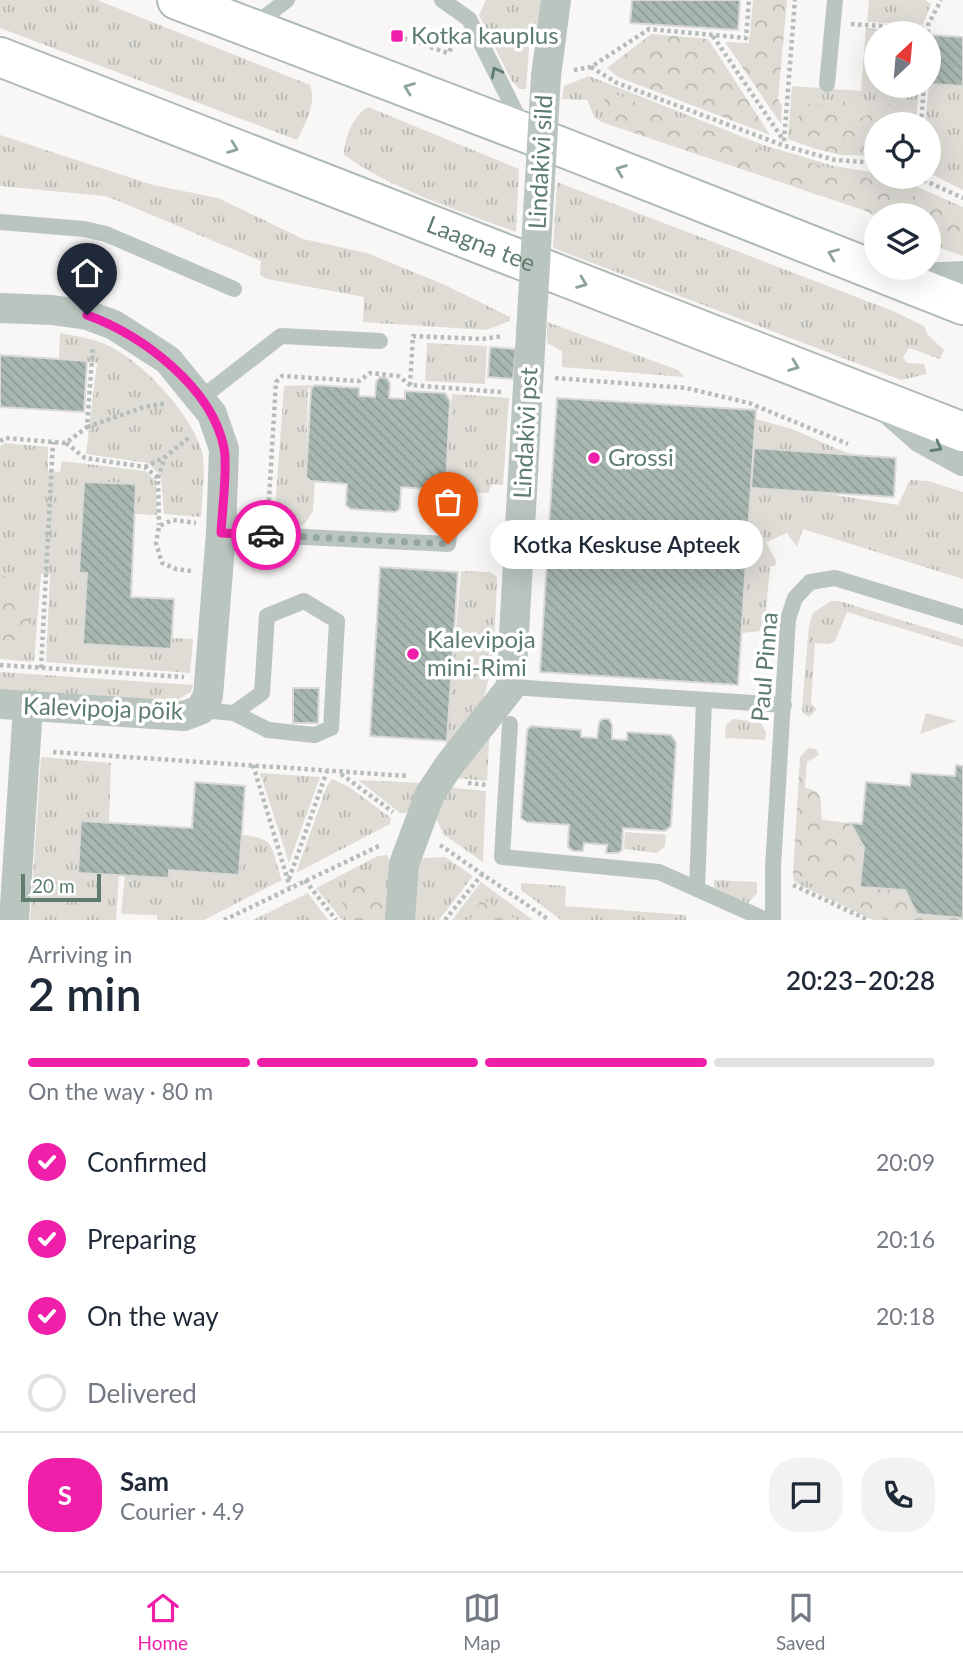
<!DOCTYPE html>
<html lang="en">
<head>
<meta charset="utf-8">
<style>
  body { margin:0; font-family:Lato,sans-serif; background:#f2f2f3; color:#1f2937; height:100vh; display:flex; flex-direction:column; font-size:26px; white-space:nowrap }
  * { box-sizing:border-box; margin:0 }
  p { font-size:23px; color:#747a83 }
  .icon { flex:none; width:38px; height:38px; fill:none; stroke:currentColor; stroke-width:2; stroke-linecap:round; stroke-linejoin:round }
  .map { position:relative; height:920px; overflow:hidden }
  .side { display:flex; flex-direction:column; background:#fff; flex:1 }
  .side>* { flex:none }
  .needle { width:46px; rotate:26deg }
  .tools { position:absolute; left:864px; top:21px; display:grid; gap:14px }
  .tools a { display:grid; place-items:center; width:77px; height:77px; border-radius:50%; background:#fff; box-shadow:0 7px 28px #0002; font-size:35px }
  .scale { position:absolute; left:21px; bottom:18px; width:80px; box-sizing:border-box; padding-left:7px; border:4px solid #5e7d6f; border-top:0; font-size:19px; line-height:24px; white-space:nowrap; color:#5e7d6f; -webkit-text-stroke:5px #fff; paint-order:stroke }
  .pin { position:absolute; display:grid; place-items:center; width:60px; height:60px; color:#fff; margin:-72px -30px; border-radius:50% 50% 50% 0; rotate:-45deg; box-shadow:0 0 7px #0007 }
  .pin .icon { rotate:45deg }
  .courier { position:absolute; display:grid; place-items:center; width:70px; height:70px; margin:-35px; border:5px solid #f01fa9; border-radius:50%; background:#fff; color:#222; box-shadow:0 2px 9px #0007 }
  .bubble { position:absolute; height:49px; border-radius:24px; background:#fff; box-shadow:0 7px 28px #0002; font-size:23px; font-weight:600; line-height:49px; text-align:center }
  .head em { font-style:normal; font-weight:600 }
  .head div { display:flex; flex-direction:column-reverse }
  .head { display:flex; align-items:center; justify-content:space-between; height:119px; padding:0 28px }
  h1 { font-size:46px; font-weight:600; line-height:52px }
  .bar { display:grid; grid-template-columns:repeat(4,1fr); gap:10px 7px; align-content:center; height:84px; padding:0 28px }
  .bar i { height:9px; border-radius:5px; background:#e0e1e3 }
  .bar .selected { background:#f01fa9 }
  .bar p { grid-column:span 4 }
  .line { display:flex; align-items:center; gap:18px; padding:0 28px; border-top:2px solid #e0e1e3 }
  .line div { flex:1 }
  .round { display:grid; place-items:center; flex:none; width:74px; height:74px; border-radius:28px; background:#f2f2f3 }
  ol { padding:0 28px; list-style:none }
  li { display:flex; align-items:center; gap:21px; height:77px }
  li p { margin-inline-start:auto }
  li .icon { padding:7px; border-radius:50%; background:#f01fa9; color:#fff; stroke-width:4 }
  li:last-child { color:#747a83 }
  li i { width:38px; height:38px; border:4px solid #e0e1e3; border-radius:50% }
  .tab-bar { display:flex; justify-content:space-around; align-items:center; height:98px; border-top:2px solid #e0e1e3; background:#fff; font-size:19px; color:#747a83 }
  .tab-bar a { display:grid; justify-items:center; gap:4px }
  .tab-bar .selected { color:#f01fa9 }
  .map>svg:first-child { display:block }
  .grass { fill:url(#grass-tufts) }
  .forest { fill:url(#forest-crowns) }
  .building { fill:url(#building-back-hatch); stroke:#dbd9d8; stroke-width:2 }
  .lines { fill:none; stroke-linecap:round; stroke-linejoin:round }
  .primary-casing { stroke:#aebab4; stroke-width:42 }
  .path { stroke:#b5bdba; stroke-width:4.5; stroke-dasharray:3.5 3.5; stroke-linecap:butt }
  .lane { stroke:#bac5c0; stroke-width:16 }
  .street { stroke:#bac5c0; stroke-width:30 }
  .primary { stroke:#fff; stroke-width:38 }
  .street-bridge { stroke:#bac5c0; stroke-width:30 }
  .oneway { stroke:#5e7d6f }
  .oneway2 { stroke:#8ea49a }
  .done { stroke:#94a79e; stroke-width:7; stroke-dasharray:0 12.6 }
  .route { stroke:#f01fa9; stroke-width:9 }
  .poi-dot { fill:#f01fa9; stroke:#fff; stroke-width:2.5 }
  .labels { text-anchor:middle; stroke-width:7; stroke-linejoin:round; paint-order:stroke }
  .poi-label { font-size:24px; fill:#5e7d6f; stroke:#fff; text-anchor:start }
  .street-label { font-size:24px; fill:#5e7d6f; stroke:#fff }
</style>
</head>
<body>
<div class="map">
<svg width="963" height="920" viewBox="0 0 963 920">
  <defs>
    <pattern id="grass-tufts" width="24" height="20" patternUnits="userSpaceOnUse" patternTransform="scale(1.75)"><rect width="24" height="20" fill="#dedcd5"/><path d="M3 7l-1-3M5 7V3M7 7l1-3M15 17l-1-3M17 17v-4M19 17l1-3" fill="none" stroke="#b7b8b1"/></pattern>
    <pattern id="forest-crowns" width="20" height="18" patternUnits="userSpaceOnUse" patternTransform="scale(1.75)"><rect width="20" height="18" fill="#dedcd5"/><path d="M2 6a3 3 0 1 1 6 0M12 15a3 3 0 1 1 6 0" fill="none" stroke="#b7b8b1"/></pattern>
    <pattern id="building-back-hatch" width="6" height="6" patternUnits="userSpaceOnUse" patternTransform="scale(1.75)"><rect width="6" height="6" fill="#a8b8b0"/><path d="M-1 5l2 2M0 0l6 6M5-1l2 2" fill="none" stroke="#8c9b93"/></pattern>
  </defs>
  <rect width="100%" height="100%" fill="#f9f6f6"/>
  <g class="grass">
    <path d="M 0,0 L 97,0 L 310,85 C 317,103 305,124 297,140 L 0,28 Z"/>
    <path d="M 486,0 L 545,0 L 542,27 L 530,35 L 526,89 L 519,89 L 511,80 L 479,15 Z"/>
    <path d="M 869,0 L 925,0 L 931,4 L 923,25 L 867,22 Z"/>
    <path d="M 866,28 L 922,33 L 877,33 L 877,86 L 919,86 L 916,124 L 877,124 L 877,156 C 845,155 818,151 788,139 L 792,86 L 861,91 Z"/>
    <path d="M 589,76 L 763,145 L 834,166 L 877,173 L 877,177 L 895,177 L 963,207 L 963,227 L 611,93 L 604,97 L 604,123 L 595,118 L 587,100 L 562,99 L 564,86 Z"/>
    <path d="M 929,84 L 963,86 L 963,190 L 929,173 L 929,124 L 925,124 Z"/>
    <path d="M 368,107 L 519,169 L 516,232 C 458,210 395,191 344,155 C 345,137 352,117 368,107 Z"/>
    <path d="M 0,135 L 153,185 L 218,198 L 303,239 L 367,253 L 445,285 L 510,317 L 510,321 L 486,330 L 363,322 L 364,297 L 267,279 L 260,275 L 261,261 L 116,200 L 104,196 L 0,186 Z"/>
    <path d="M 557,182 L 893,311 L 924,326 L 928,335 L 944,350 L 940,359 L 909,348 L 903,357 L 907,363 L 924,364 L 927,374 L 901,380 L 553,248 Z"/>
    <path d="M 547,322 L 678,370 L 684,377 L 562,367 L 562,351 L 547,343 Z"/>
    <path d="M 60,333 C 76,336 91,338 107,345 C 142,361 192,414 202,452 C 206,465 202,500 201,517 L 164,514 L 161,476 L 148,463 L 86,454 L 97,363 L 59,359 Z"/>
    <path d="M 427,343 L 487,346 L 485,384 L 425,381 Z"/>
    <path d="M 315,385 L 308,389 L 306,477 L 315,481 L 313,511 L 304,525 L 291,527 L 274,523 L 284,386 Z"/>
    <path d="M 452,394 L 509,398 L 503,485 L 492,484 L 488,493 L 439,490 L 446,484 Z"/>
    <path d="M 756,419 L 792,429 L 849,454 L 754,448 Z"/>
    <path d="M 5,443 L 48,447 L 48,471 L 60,472 L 62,461 L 145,471 L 156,481 L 157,515 L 135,514 L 136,484 L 84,482 L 79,572 L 87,573 L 83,644 L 171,649 L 172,638 L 193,639 L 190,673 L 46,662 L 50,574 L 41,574 L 34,662 L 0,659 L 0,447 Z"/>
    <path d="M 910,480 L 928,481 L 963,492 L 963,579 L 803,529 L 797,547 L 787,533 L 766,542 L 776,561 L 775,566 L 770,566 L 765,623 L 761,631 L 742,633 L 751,488 L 829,494 L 898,505 Z"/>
    <path d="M 461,571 L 490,572 L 497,577 C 496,609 494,680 480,707 C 471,724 456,740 445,756 Z"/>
    <path d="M 831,601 L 839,601 L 963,639 L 963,647 L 847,612 L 835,641 L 829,644 L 815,643 L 811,704 L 817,709 L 809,717 L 803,713 L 802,708 L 809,626 L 813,613 Z"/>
    <path d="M 0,672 L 193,685 L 191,692 L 175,701 L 0,689 Z"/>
    <path d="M 926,713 L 957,721 L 920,734 Z"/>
    <path d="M 733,719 L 760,722 L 766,732 L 765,740 L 725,738 L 726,725 Z"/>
    <path d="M 490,726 L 487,781 L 455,778 Z"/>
    <path d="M 41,757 L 111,763 L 109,823 L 81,822 L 78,872 L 119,875 L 116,920 L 30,920 Z"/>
    <path d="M 260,773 L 320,777 L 289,863 Z"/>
    <path d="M 332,779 L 349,787 L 391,818 L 390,824 L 296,873 L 327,786 Z"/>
    <path d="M 358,780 L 420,783 L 415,807 L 405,813 L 400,813 Z"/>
    <path d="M 445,787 L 486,791 L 483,862 L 443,834 L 435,815 Z"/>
    <path d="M 625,832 L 666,835 L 665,846 L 657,853 L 624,849 Z"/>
    <path d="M 242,835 C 279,838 270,850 282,880 L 204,920 L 157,920 L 157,915 L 121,914 L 125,875 L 168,878 L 169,870 L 239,874 Z"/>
    <path d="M 387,855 L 391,867 L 388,920 L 342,920 L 316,888 L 378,856 Z"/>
    <path d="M 445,857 L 473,876 L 439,920 L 409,920 L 417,862 L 424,858 Z"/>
    <path d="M 793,874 L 885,920 L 873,920 L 798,884 L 794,881 Z"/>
    <path d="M 714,880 L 757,882 L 757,893 L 748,903 L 714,888 Z"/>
    <path d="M 481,882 L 533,920 L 452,920 Z"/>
    <path d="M 521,883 L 566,886 L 565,906 L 686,915 L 686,920 L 561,920 L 521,890 Z"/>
    <path d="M 308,893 L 328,920 L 253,920 Z"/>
  </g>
  <g class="forest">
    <path d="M 753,0 L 787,0 L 778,99 L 782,105 L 781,124 L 725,42 L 749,43 Z"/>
    <path d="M 651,34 L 708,39 L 770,135 L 618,77 L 607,68 Z"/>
    <path d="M 611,93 L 766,152 L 855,174 L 963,214 L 963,256 L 929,244 L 929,215 L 877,215 L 877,217 L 866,211 L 604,123 L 604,97 Z"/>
    <path d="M 840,98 L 861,118 L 902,98 L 904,124 L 877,124 L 877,156 L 841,155 L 812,148 L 793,132 L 803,104 L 817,103 L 831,111 Z"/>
    <path d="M 6,576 L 29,612 L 30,638 L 3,659 L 0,657 L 0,577 Z"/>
    <path d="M 808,748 L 816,749 L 819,755 L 807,762 L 805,788 C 825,791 820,802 822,820 L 850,823 L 864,847 L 860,887 L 905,890 L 917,914 L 963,918 L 963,920 L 885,920 L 793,874 L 800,757 Z"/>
    <path d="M 348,874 L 384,879 L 383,920 L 347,920 L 341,911 Z"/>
    <path d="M 482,898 L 517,920 L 470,920 Z"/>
  </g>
  <g class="building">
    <path d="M 632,0 L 740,0 L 738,30 L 630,23 Z"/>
    <path d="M 932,35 L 963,37 L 963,86 L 929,84 Z"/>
    <path d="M 490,347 L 516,349 L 513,379 L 488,377 Z"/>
    <path d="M 0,355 L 87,361 L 84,412 L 0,407 Z"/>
    <path d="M 380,377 L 387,378 L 390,383 L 389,398 L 405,399 L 405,391 L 445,393 L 450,401 L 446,484 L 439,490 L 401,487 L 400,509 L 395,512 L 351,509 L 346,505 L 347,484 L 311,481 L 306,477 L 311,389 L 315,385 L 359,388 L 359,396 L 375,397 L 376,382 Z"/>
    <path d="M 557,398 L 756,410 L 738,685 L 540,672 Z"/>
    <path d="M 754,448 L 896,458 L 894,497 L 751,488 Z"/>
    <path d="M 84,482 L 136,484 L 131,597 L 174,599 L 171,649 L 83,644 L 87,573 L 79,573 Z"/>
    <path d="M 380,567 L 458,572 L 447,741 L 370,736 Z"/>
    <path d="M 293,688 L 319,688 L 318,723 L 293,723 Z"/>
    <path d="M 602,719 L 609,719 L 612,725 L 612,739 L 627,740 L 627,732 L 671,735 L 676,742 L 671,826 L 665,831 L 623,828 L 622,850 L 618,853 L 606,853 L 607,845 L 584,843 L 583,851 L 573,851 L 568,847 L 569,825 L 527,822 L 521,818 L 527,730 L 531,726 L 581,730 L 581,737 L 597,738 L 599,723 Z"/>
    <path d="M 956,765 L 963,766 L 963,918 L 917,914 L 905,890 L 860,887 L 864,847 L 850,823 L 862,824 L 866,782 L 910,786 L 911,773 L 955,776 Z"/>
    <path d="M 195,782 L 245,786 L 239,875 L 169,870 L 169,878 L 78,873 L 81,821 L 192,828 Z"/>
  </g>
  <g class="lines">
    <defs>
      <g id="primary">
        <path d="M 177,0 L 526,133 L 963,305"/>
        <path id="s1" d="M 0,57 L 963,432"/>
      </g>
    </defs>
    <use href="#primary" class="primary-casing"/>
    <g class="path">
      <path d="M 851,24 L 928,29"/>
      <path d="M 928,33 L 928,25 L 941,0"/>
      <path d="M 397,36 L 448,53 L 456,41"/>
      <path d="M 713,36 L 784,141"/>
      <path d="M 591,67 L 617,83 L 785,146 L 835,160 L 877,163"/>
      <path d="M 574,70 L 591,67 L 649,29 L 746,38 L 749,0"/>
      <path d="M 921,124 L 924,86"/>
      <path d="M 784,141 L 795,0"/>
      <path d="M 917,177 L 963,198"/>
      <path d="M 555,378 L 686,388 L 749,403 L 848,444"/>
      <path d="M 501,392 L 410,385 L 413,336 L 482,339 L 503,336"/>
      <path d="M 87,427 L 144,407 L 167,403"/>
      <path d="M 0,441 L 5,438 L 66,443 L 87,427 L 93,346"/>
      <path d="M 66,443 L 85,458 L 145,467 L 158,478 L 159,525"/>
      <path d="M 145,467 L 165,457 L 191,436"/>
      <path d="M 158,478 L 165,457"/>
      <path d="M 268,515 L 276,382 L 282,376 L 359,381 L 370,373 L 398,376 L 410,385"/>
      <path d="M 191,571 L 176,569 L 162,563 L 156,543 L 159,526 L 173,520 L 196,523"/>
      <path d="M 0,665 L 184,677"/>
      <path d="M 41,668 L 53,442"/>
      <path d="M 53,752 L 408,776"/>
      <path d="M 253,765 L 290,887"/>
      <path d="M 341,774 L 393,812"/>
      <path d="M 468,783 L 488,785"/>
      <path d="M 440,845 L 549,920"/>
      <path d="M 289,879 L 327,771"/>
      <path d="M 305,880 L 336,920"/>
      <path d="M 793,885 L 868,920"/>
      <path d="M 224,920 L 381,845"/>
      <path d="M 445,920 L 483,873"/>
    </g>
    <g class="lane">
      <path d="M 442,0 L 469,19 L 523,127"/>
      <path d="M 253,26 L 287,0"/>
      <path d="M 827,84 L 835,0"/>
      <path d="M 0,222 L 84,229 L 106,234 L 234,289"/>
      <path d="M 200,399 L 281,336 L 380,341"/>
      <path d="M 221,533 L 448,544 L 454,496"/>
      <path d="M 511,687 L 784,705"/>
      <path d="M 200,710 L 234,713 L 268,730 L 315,735 L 331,728 L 337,621 L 304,601 L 267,616 L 262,693 L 234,713"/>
      <path d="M 510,724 L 502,857 L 659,872 L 766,920"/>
      <path d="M 697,889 L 704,700"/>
      <path d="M 773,920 L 773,867 L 788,619 L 795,598 L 810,582 L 835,578 L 963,617"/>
    </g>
    <g class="street">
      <path d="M 546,76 L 556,0"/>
      <path d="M 904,279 L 963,276"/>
      <path d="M 0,308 L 52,310 L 87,315 L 114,325 L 168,360 L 212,414 L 224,449 L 221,533 L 208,696 L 200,710 L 184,716 L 0,704"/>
      <path d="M 887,408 L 921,438 L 963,461"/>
      <path d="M 14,920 L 28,707"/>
      <path d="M 400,920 L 404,864 L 430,794 L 450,764 L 511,687 L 531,333"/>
    </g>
    <use href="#primary" class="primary"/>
    <path class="street-bridge" d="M 531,333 L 546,76"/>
  </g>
  <defs><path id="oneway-chevron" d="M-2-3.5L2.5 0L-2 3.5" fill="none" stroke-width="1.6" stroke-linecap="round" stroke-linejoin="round" transform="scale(1.75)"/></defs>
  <g class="oneway">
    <use href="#oneway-chevron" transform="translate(496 72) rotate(-118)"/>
    <use href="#oneway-chevron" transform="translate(937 447) rotate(29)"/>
  </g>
  <g class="oneway2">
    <use href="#oneway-chevron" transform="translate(409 88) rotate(-159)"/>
    <use href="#oneway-chevron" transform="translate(233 148) rotate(21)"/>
    <use href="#oneway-chevron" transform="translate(621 170) rotate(-158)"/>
    <use href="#oneway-chevron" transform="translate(833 254) rotate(-158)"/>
    <use href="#oneway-chevron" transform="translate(582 283) rotate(21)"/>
    <use href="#oneway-chevron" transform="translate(794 366) rotate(21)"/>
  </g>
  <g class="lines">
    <path class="done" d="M 266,535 L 448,544"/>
    <path class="route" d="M 87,315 C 142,335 212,387 224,448 C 228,467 222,511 221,533 L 266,535"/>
  </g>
  <g class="poi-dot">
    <rect x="390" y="29" width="14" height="14" rx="3.5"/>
    <circle cx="594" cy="458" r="7"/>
    <circle cx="413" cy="654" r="7"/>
  </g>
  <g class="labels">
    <g class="poi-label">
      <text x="411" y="44">Kotka kauplus</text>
      <text x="608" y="466">Grossi</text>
      <text x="427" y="648">Kalevipoja<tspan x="427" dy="28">mini-Rimi</tspan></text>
    </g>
    <g class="street-label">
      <text transform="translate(541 162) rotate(-87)" y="8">Lindakivi sild</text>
      <text dy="8" stroke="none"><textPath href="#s1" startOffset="516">Laagna tee</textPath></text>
      <text transform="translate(526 433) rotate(-87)" y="8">Lindakivi pst</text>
      <text transform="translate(765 667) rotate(-85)" y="8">Paul Pinna</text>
      <text transform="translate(103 709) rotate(2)" y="8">Kalevipoja põik</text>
    </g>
  </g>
</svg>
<div class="tools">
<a><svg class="needle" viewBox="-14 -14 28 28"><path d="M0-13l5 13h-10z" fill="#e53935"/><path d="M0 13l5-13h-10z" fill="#747a83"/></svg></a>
<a><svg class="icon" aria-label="locate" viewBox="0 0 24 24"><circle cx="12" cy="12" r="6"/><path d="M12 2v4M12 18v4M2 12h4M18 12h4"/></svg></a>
<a><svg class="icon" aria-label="layers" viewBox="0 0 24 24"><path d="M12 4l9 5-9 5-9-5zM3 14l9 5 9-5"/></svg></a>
</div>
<div class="scale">20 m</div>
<div class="pin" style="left:448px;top:544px;background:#ea580c"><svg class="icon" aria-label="bag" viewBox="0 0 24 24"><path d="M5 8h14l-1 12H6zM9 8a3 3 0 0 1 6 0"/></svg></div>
<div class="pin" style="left:87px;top:315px;background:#1f2937"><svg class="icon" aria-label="home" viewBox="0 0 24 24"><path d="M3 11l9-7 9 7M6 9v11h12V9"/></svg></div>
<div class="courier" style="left:266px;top:535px"><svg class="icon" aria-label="car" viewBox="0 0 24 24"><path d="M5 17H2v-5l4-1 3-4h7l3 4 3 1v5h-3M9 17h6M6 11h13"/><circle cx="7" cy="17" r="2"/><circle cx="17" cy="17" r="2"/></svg></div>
<div class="bubble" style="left:490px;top:520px;width:273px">Kotka Keskuse Apteek</div>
</div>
<section class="side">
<div class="head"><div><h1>2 min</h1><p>Arriving in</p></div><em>20:23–20:28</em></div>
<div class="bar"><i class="selected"></i><i class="selected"></i><i class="selected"></i><i></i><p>On the way · 80 m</p></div>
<ol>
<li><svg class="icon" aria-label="check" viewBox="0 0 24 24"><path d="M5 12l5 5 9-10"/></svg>Confirmed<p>20:09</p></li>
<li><svg class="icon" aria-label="check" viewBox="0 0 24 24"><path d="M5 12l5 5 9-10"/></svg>Preparing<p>20:16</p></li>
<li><svg class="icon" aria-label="check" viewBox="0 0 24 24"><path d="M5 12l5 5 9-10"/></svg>On the way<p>20:18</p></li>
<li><i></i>Delivered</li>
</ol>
<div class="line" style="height:126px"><b class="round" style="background:#f01fa9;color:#fff">S</b><div><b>Sam</b><p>Courier · 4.9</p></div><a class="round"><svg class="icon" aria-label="chat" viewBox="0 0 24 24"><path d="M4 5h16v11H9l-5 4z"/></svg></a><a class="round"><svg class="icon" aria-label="phone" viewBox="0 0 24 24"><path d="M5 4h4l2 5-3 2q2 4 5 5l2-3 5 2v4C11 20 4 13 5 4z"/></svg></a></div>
</section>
<nav class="tab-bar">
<a class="selected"><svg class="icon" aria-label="home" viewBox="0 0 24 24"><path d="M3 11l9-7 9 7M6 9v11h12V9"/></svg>Home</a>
<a><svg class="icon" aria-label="map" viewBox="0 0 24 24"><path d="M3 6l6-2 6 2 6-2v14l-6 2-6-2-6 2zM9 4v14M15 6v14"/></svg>Map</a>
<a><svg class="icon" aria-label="saved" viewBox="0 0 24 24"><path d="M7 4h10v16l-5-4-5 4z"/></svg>Saved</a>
</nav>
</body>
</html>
